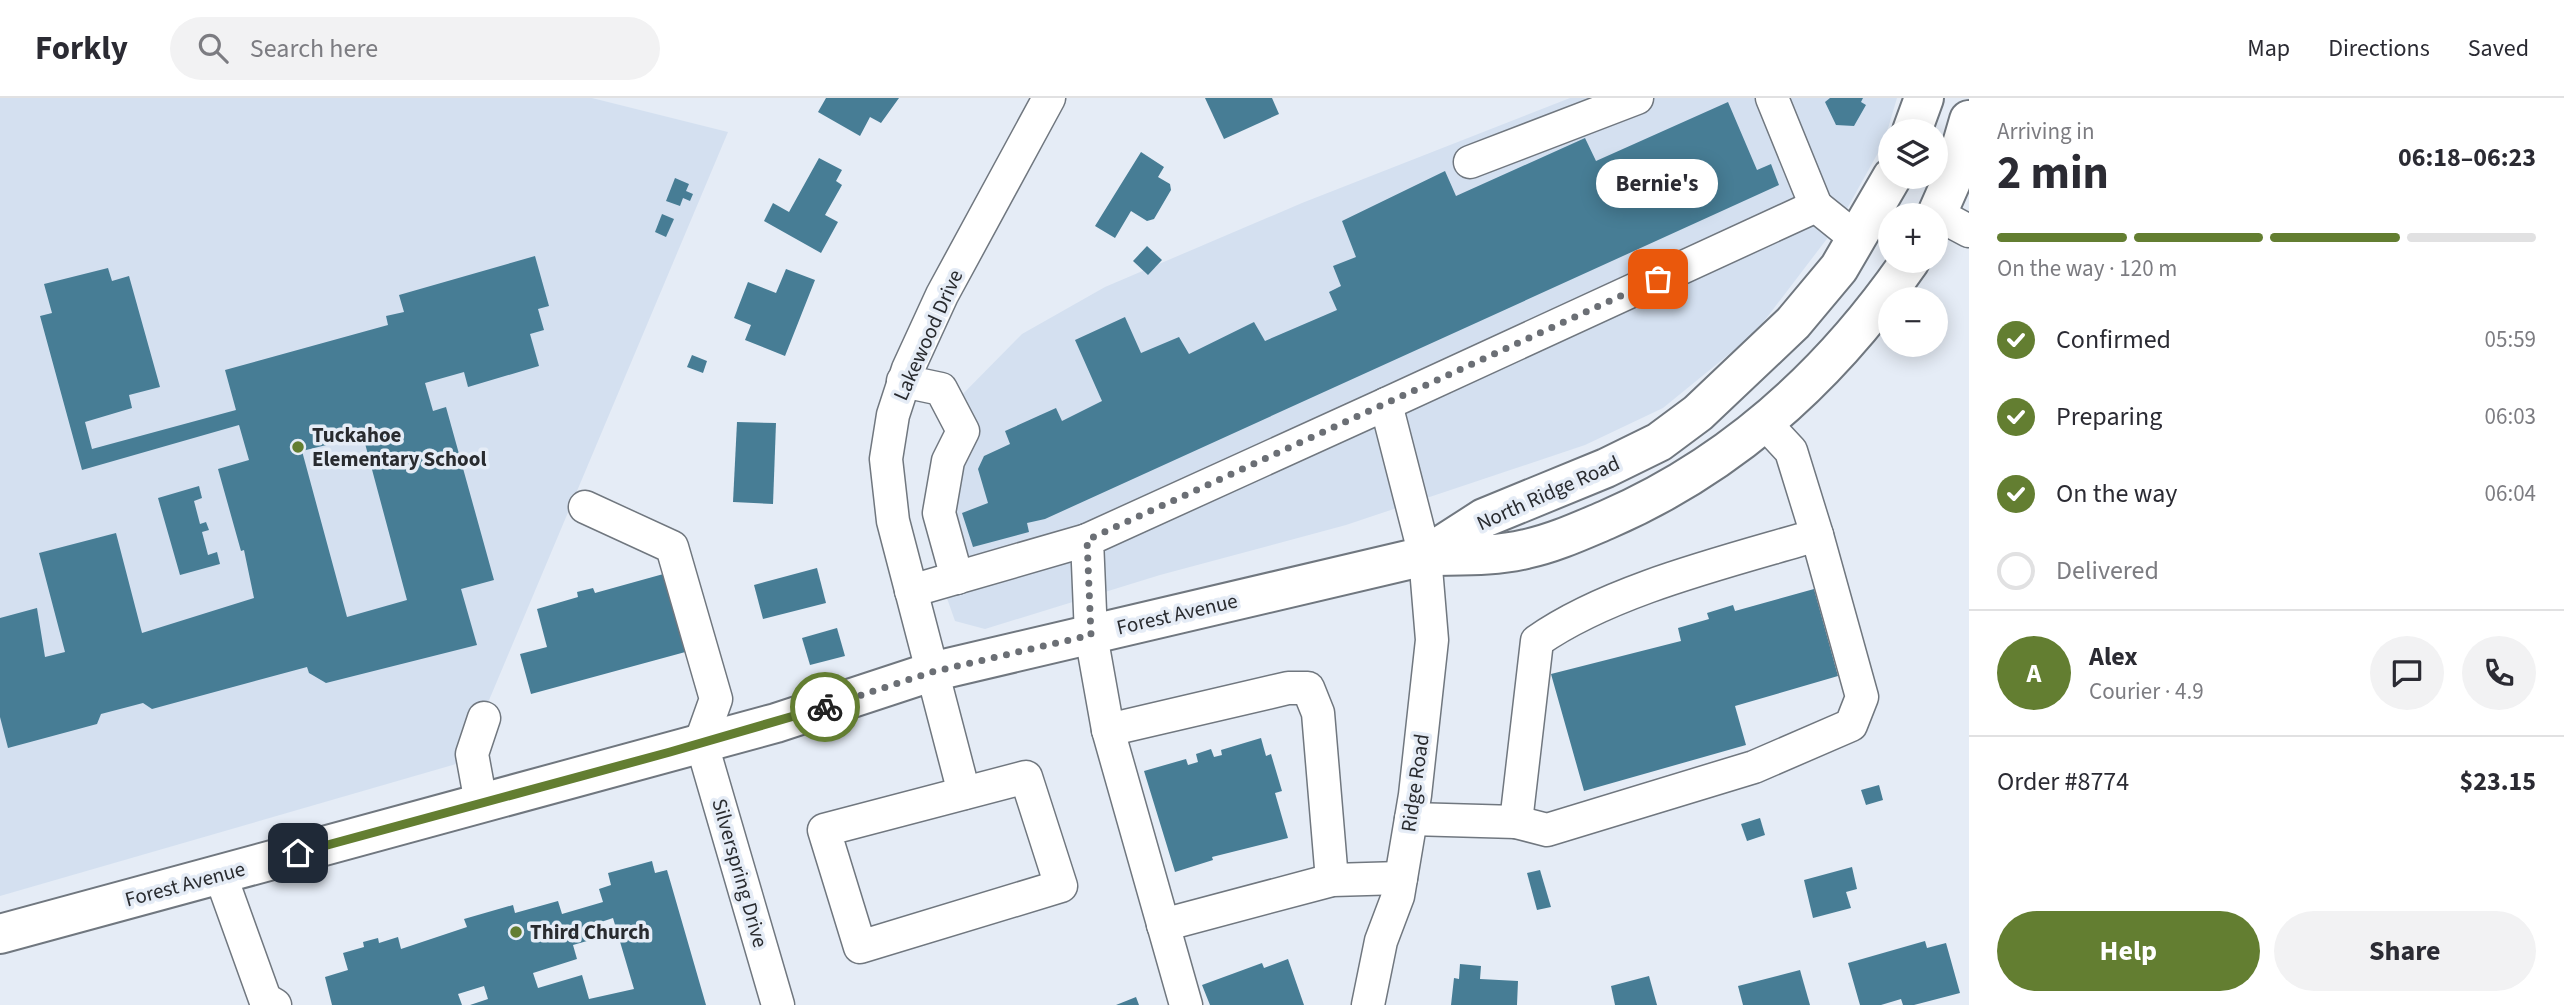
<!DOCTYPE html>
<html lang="en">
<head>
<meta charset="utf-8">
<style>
  body { margin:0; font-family:"Source Sans 3",sans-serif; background:#f2f2f3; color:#2b2b33; height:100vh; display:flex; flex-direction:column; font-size:26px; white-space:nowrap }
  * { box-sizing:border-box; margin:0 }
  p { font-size:23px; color:#7c7c81 }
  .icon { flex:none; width:38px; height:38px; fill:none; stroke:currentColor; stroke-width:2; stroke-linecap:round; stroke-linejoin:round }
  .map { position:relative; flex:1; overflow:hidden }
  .panel { display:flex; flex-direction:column; background:#fff; width:595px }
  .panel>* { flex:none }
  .fabs { position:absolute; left:1878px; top:21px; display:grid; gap:14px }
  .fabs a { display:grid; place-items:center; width:70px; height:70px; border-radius:50%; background:#fff; box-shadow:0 4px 18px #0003; font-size:35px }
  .pin { position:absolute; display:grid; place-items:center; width:60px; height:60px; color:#fff; margin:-30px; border-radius:14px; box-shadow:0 4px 10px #0006 }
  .courier { position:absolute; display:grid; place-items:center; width:70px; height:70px; margin:-35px; border:5px solid #637e31; border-radius:50%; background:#fff; color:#222; box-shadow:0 2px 9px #0007 }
  .bubble { position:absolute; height:49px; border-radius:24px; background:#fff; box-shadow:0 4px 18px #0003; font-size:23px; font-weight:700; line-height:49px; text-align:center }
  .headline em { font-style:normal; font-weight:700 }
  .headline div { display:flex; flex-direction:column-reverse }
  .headline { display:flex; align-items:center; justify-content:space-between; height:119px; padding:0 28px }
  h1 { font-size:46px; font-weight:700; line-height:52px }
  .bar { display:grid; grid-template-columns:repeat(4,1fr); gap:10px 7px; align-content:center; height:84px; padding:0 28px }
  .bar i { height:9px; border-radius:5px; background:#e1e1e2 }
  .bar .current { background:#637e31 }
  .bar p { grid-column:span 4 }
  .line { display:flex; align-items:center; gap:18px; padding:0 28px; border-top:2px solid #e1e1e2 }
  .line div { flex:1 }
  .round { display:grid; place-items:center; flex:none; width:74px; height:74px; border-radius:37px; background:#f2f2f3 }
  ol { padding:0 28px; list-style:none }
  li { display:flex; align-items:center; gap:21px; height:77px }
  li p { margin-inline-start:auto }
  li .icon { padding:7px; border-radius:50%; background:#637e31; color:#fff; stroke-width:4 }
  li:last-child { color:#7c7c81 }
  li i { width:38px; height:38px; border:4px solid #e1e1e2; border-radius:50% }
  .action { display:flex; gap:14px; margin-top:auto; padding:14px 28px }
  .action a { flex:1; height:80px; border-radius:42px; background:#637e31; color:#fff; font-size:28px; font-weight:700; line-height:80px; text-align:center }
  .action a+a { background:#f2f2f3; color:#2b2b33 }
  header { display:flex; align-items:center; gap:42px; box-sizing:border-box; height:98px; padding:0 35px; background:#fff; border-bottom:2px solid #e1e1e2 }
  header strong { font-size:33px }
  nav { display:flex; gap:38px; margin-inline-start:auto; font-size:24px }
  .search { width:490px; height:63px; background:#f2f2f3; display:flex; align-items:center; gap:18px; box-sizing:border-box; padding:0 24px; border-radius:38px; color:#7c7c81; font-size:26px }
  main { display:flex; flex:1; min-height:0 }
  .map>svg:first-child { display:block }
  .built { fill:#d4e0f0 }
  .building { fill:#477d95; fill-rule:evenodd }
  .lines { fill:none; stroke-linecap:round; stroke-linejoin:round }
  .minor-casing { stroke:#70777f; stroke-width:35 }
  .major-casing { stroke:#70777f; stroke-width:42 }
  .minor { stroke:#fff; stroke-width:32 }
  .major { stroke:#fff; stroke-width:38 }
  .done { stroke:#6b6f75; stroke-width:7; stroke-dasharray:0 12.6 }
  .route { stroke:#637e31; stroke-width:9 }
  .poi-dot { fill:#637e31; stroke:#e5ecf6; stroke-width:2.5 }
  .labels { text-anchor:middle; stroke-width:7; stroke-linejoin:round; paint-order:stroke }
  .street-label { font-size:21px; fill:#292b2f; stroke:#e5ecf6 }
  .poi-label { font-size:21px; font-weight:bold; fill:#292b2f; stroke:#e5ecf6; text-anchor:start }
</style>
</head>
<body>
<header>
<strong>Forkly</strong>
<div class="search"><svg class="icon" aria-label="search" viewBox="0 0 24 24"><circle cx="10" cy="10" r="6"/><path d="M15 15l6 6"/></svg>Search here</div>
<nav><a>Map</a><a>Directions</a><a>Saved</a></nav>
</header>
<main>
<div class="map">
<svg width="1969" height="907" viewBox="0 0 1969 907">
  <rect width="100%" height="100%" fill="#e5ecf6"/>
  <g class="built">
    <path d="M 0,0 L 592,0 L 728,34 L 463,664 L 0,798 Z"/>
    <path d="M 1570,0 L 1897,0 L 1884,44 L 1839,125 L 1755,235 L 1663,310 L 1585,347 L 1346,427 L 1160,477 L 985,531 L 955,523 L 935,466 L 928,384 L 951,308 L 1022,236 L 1105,189 L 1302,105 Z"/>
  </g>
  <g class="building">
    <path d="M 826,0 L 899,0 L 881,25 L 870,19 L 860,38 L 818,14 Z"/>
    <path d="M 1205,0 L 1272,0 L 1279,16 L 1224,41 Z"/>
    <path d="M 1830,0 L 1863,0 L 1861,4 L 1866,7 L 1854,28 L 1836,27 L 1825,4 Z"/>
    <path d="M 1728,4 L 1757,72 L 1771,66 L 1779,87 L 1045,421 L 1027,425 L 1029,434 L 973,449 L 962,415 L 988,405 L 978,371 L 984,358 L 1010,346 L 1005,333 L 1056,310 L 1062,323 L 1102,303 L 1075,242 L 1125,219 L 1141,255 L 1179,239 L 1189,256 L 1254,224 L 1265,243 L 1337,212 L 1329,194 L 1341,188 L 1333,168 L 1356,159 L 1342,123 L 1445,73 L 1456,98 L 1585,40 L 1596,63 Z"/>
    <path d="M 1141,54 L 1164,69 L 1158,79 L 1170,86 L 1171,92 L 1154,121 L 1147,123 L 1131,113 L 1115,140 L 1095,128 Z"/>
    <path d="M 819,60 L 842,72 L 836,83 L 842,87 L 825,117 L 838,124 L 821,155 L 764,123 L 773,105 L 789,114 Z"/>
    <path d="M 675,80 L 689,86 L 686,93 L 693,96 L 690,103 L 683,100 L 680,108 L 666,103 Z"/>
    <path d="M 662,116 L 674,121 L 666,139 L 655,134 Z"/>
    <path d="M 1147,148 L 1162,162 L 1148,177 L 1133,163 Z"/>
    <path d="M 535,158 L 549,208 L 538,211 L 544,232 L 530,236 L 539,268 L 468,289 L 464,274 L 425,285 L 433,313 L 446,309 L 494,482 L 461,491 L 477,547 L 326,585 L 309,575 L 307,569 L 152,611 L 143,605 L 101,616 L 97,626 L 8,650 L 0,619 L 0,520 L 37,510 L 45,559 L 65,554 L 39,455 L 116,435 L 142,535 L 254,500 L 244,452 L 241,453 L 218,371 L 249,362 L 239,327 L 82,372 L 40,218 L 52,215 L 44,186 L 108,170 L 112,183 L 129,178 L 160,289 L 129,297 L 132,310 L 85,324 L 92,351 L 236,312 L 225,272 L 388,227 L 386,218 L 404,214 L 399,197 ZM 363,338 L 407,502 L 347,519 L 302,353 Z"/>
    <path d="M 786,171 L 815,182 L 785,258 L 745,242 L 751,227 L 734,220 L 748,184 L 776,195 Z"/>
    <path d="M 692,257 L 707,263 L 703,275 L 687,269 Z"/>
    <path d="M 737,324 L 776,325 L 773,406 L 733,404 Z"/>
    <path d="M 199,388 L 202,400 L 194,403 L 200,426 L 206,424 L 209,432 L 202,434 L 208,457 L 217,454 L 220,466 L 180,477 L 158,400 Z"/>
    <path d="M 817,470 L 826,505 L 763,521 L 754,487 Z"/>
    <path d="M 667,475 L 689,553 L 531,596 L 520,556 L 547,549 L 537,511 L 578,499 L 577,494 L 593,490 L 595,495 Z"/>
    <path d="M 1814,491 L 1838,578 L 1735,608 L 1746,647 L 1584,693 L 1551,576 L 1681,543 L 1678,530 L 1709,521 L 1707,515 L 1733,507 L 1735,513 Z"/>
    <path d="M 837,530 L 845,558 L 810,567 L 802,540 Z"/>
    <path d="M 1261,640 L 1266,658 L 1271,656 L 1282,693 L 1275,695 L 1288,740 L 1212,759 L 1213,762 L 1175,774 L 1144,673 L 1186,661 L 1188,667 L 1198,664 L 1196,656 L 1211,651 L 1214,659 L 1222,657 L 1221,652 Z"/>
    <path d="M 1879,687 L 1883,702 L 1866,707 L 1861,692 Z"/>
    <path d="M 1760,720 L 1765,737 L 1747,743 L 1741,726 Z"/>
    <path d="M 652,763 L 655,775 L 667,772 L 706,907 L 470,907 L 488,901 L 484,888 L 458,896 L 462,907 L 332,907 L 325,879 L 348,872 L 343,855 L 364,849 L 363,844 L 378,840 L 379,845 L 398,839 L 401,851 L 467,829 L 464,821 L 513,807 L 515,815 L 558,803 L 562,816 L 603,804 L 599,791 L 611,787 L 608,775 ZM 613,820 L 634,891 L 589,901 L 582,877 L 538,890 L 533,875 L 577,861 L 573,847 L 587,843 L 583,830 Z"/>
    <path d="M 1852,769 L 1857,791 L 1846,794 L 1851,810 L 1813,820 L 1804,782 Z"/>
    <path d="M 1540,772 L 1551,809 L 1537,812 L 1527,775 Z"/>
    <path d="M 1925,843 L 1927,850 L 1946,845 L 1960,895 L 1914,907 L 1903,907 L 1901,901 L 1881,907 L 1860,907 L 1848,865 Z"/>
    <path d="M 1288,861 L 1304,907 L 1210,907 L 1202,887 L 1262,865 L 1264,870 Z"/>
    <path d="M 1460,866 L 1481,868 L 1480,881 L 1518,883 L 1517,907 L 1451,907 L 1454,880 L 1459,881 Z"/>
    <path d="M 1800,872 L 1810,907 L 1743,907 L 1738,888 Z"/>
    <path d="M 1649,878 L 1657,907 L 1615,907 L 1611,888 Z"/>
    <path d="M 1136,899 L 1139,907 L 1116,907 Z"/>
  </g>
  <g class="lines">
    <defs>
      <g id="minor">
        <path d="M 1772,0 L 1816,108"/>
        <path d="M 1470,64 L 1637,0"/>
        <path d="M 1937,116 L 1969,133"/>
        <path d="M 903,283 L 941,291 L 963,333 L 948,363 L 939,415 L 957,480"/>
        <path d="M 585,409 L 672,449 L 716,601 L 701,643 L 778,907"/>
        <path d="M 911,493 L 1087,442"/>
        <path d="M 1108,632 L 1288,590 L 1308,590 L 1318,615 L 1332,782"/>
        <path d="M 1026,679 L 1061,788 L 860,849 L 824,732 Z"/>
        <path d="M 964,695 L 893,423 L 886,361 L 893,317 L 908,271 L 942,197 L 1049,0"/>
        <path d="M 481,705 L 472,656 L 484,620"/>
        <path d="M 1411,721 L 1516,724 L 1537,543 C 1611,491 1730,463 1817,437 L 1791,353 L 1765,325"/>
        <path d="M 1516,724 L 1547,732 L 1754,669 L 1851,627 L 1862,599 L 1817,437"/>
        <path d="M 220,776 L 265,901 L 275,907"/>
        <path d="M 1163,827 L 1332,782 L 1401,780"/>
        <path d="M 1186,907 L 1108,632 L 1091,537 L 1087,442 L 1386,306"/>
        <path d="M 1368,907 L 1381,843 L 1398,798 L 1415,697 L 1432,542 L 1425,458 L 1386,306 L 1816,108 L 1857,141"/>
      </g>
      <g id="major">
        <path d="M 1912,33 L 1924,0"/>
        <path d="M 1936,118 L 1951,84 L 1969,22"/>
        <path d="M 1425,458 L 1484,420 L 1606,370 L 1659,344 L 1698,315 L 1793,225 L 1839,170 L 1892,79"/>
        <path d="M 0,836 L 776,625 L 931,574 L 1425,458 C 1459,457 1493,459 1526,451 C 1554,445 1580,433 1606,422 C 1733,367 1832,276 1910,163"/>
      </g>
    </defs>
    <use href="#minor" class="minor-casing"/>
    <use href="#major" class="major-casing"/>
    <use href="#minor" class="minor"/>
    <use href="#major" class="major"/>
  </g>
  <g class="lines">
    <path class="done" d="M 825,609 L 932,574 L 1091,537 L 1087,442 L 1658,181"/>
    <path class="route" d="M 298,755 L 670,654 L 825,609"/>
  </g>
  <g class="poi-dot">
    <circle cx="298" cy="349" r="7"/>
    <circle cx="516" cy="834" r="7"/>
  </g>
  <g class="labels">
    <g class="street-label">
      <text transform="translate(928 237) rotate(-66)" y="7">Lakewood Drive</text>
      <text transform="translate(1548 395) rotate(-24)" y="7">North Ridge Road</text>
      <text transform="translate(1177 516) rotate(-13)" y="7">Forest Avenue</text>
      <text transform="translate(1415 685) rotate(-82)" y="7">Ridge Road</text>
      <text transform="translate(740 775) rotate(74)" y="7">Silverspring Drive</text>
      <text transform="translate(185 786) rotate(-15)" y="7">Forest Avenue</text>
    </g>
    <g class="poi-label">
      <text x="312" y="344">Tuckahoe<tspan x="312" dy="24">Elementary School</tspan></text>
      <text x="530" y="841">Third Church</text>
    </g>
  </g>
</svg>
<div class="fabs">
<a><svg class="icon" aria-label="layers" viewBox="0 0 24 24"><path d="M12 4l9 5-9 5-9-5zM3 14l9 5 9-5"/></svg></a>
<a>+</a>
<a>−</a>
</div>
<div class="pin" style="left:1658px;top:181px;background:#ea580c"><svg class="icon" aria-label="bag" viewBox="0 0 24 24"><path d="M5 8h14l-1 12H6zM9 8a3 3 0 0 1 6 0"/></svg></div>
<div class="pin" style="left:298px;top:755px;background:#1f2937"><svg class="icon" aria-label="home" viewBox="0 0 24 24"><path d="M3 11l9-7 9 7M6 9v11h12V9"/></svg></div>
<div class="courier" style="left:825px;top:609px"><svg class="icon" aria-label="bike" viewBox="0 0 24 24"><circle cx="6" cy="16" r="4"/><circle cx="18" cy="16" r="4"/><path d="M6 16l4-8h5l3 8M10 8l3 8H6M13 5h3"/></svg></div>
<div class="bubble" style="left:1596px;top:61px;width:122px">Bernie's</div>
</div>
<section class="panel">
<div class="headline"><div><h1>2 min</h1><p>Arriving in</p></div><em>06:18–06:23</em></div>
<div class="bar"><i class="current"></i><i class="current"></i><i class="current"></i><i></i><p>On the way · 120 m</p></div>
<ol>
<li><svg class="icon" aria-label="check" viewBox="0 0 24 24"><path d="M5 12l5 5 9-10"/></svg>Confirmed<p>05:59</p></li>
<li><svg class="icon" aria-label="check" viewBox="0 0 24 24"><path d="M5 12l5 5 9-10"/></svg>Preparing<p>06:03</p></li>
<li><svg class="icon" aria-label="check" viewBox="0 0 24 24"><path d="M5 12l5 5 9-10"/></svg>On the way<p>06:04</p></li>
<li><i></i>Delivered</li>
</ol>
<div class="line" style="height:126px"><b class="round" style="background:#637e31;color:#fff">A</b><div><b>Alex</b><p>Courier · 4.9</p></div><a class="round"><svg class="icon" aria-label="chat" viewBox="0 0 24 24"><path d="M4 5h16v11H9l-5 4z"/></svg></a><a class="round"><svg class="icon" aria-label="phone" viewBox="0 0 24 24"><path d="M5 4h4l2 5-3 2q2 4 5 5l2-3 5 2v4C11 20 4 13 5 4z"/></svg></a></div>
<div class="line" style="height:91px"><div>Order #8774</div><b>$23.15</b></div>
<div class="action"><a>Help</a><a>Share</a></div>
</section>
</main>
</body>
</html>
